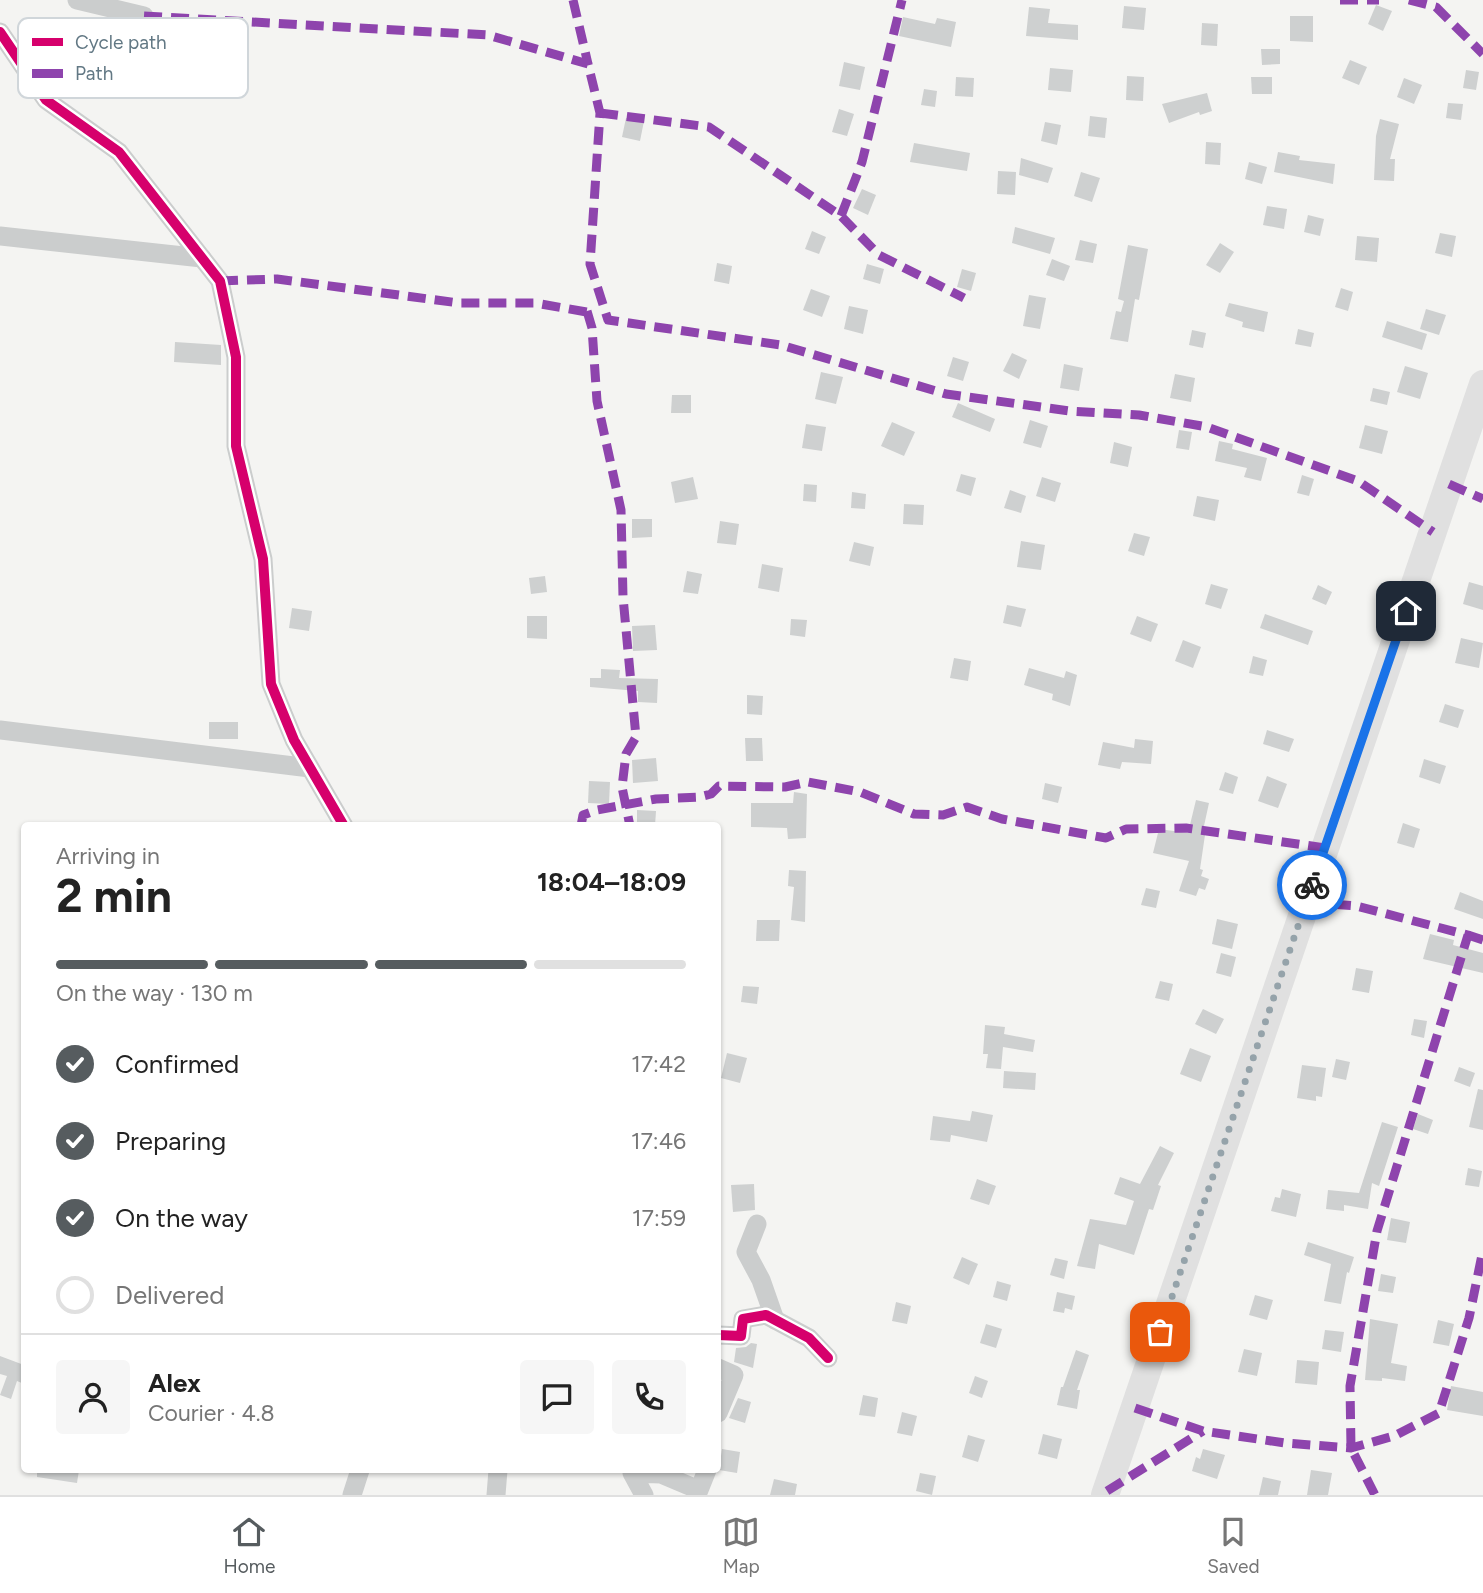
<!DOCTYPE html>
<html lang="en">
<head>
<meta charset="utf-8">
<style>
  body { margin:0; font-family:Figtree,sans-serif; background:#f6f6f6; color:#222; height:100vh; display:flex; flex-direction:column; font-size:26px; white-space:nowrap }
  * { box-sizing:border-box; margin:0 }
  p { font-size:23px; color:#767676 }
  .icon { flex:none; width:38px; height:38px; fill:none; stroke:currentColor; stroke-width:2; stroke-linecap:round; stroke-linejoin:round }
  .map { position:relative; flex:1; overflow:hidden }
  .panel { position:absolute; left:21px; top:822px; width:700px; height:651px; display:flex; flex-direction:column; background:#fff; border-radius:7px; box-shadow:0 2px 5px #0004 }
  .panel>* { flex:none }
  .pin { position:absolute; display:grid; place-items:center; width:60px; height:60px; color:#fff; margin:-30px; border-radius:14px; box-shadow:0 4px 10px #0006 }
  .courier { position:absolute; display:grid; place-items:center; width:70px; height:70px; margin:-35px; border:5px solid #1a73e8; border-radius:50%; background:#fff; color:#222; box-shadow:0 2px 9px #0007 }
  .headline em { font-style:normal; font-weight:700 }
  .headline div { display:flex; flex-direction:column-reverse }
  .headline { display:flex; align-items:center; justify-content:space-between; height:119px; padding:0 35px }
  h1 { font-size:46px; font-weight:700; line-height:52px }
  .bar { display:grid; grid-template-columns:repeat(4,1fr); gap:10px 7px; align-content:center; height:84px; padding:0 35px }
  .bar i { height:9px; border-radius:5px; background:#e0e0e0 }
  .bar .active { background:#565c5f }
  .bar p { grid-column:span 4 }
  .line { display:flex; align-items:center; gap:18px; padding:0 35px; border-top:2px solid #e0e0e0 }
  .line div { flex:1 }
  .round { display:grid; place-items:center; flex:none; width:74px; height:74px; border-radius:7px; background:#f6f6f6 }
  ol { padding:0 35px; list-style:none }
  li { display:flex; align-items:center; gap:21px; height:77px }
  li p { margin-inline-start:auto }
  li .icon { padding:7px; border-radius:50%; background:#565c5f; color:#fff; stroke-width:4 }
  li:last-child { color:#767676 }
  li i { width:38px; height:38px; border:4px solid #e0e0e0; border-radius:50% }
  .menu { display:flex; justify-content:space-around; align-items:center; height:98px; border-top:2px solid #e0e0e0; background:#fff; font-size:19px; color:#767676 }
  .menu a { display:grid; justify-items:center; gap:4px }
  .menu .active { color:#565c5f }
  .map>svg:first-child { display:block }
  .building { fill:#ced0d0 }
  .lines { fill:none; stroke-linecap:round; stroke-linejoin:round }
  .minor { stroke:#cbcdcd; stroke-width:19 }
  .highway { stroke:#e0e0e0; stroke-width:28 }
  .quiet { stroke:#8e44ad; stroke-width:9; stroke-dasharray:18 9; stroke-linecap:butt }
  .cycleway-casing { stroke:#fff; stroke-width:15 }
  .cycleway { stroke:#d6006c; stroke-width:10 }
  .done { stroke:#95a3aa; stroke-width:7; stroke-dasharray:0 12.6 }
  .route { stroke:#1a73e8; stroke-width:9 }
  .key { fill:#fff; stroke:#d0d6da; stroke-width:2 }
  .key-label { font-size:19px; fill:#627884 }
</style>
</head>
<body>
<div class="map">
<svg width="1483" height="1495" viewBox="0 0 1483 1495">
  <rect width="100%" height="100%" fill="#f4f4f2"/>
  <g class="building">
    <path d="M 1376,5 L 1392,11 L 1383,31 L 1368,24 Z"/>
    <path d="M 1124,6 L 1146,8 L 1144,30 L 1122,28 Z"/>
    <path d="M 1029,7 L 1050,9 L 1048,23 L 1078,25 L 1078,40 L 1026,36 Z"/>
    <path d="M 1290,16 L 1313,16 L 1313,42 L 1290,41 Z"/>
    <path d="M 903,17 L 935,24 L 937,18 L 956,22 L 951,47 L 899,36 Z"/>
    <path d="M 1202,23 L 1218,24 L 1217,46 L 1201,45 Z"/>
    <path d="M 1261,49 L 1280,49 L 1280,64 L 1262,65 Z"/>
    <path d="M 1350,60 L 1367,67 L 1359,85 L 1342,78 Z"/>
    <path d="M 844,62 L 865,67 L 860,90 L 839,86 Z"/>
    <path d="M 1050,68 L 1073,70 L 1071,92 L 1048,90 Z"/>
    <path d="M 1466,70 L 1479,72 L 1476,90 L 1463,88 Z"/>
    <path d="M 1127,76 L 1144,77 L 1143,101 L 1126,100 Z"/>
    <path d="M 956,77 L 974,78 L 973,97 L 955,96 Z"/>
    <path d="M 1251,77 L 1272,77 L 1272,94 L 1252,94 Z"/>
    <path d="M 1404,78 L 1422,85 L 1414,104 L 1397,97 Z"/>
    <path d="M 924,89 L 937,91 L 935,107 L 921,105 Z"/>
    <path d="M 1207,93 L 1212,111 L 1200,115 L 1199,112 L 1169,123 L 1162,104 Z"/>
    <path d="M 1448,103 L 1463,104 L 1461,120 L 1446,118 Z"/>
    <path d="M 839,109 L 854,114 L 847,136 L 832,132 Z"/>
    <path d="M 1090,116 L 1107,118 L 1105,138 L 1088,136 Z"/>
    <path d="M 626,118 L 644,121 L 640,141 L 622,137 Z"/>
    <path d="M 1380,119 L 1399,124 L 1390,159 L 1395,159 L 1394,181 L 1374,180 L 1376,136 Z"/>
    <path d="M 1045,122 L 1061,125 L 1057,145 L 1041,141 Z"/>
    <path d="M 1206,142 L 1221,143 L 1220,165 L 1205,164 Z"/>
    <path d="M 914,143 L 970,153 L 967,171 L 910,162 Z"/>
    <path d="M 1278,152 L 1300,156 L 1299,160 L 1335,164 L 1333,184 L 1274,172 Z"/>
    <path d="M 1021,158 L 1053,168 L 1048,183 L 1019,175 Z"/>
    <path d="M 1249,162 L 1267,167 L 1262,184 L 1245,179 Z"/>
    <path d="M 998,171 L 1016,172 L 1015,195 L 997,194 Z"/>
    <path d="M 1081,172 L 1100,178 L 1092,202 L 1074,196 Z"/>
    <path d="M 862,189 L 876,195 L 868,215 L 853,208 Z"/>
    <path d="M 1267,206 L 1287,209 L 1284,229 L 1263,225 Z"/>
    <path d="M 1308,215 L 1324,219 L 1320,236 L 1304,232 Z"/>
    <path d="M 1015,227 L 1055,238 L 1050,254 L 1012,243 Z"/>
    <path d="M 812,231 L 826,237 L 819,254 L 805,249 Z"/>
    <path d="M 1440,233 L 1456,236 L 1452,257 L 1435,253 Z"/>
    <path d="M 1357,236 L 1379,238 L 1377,262 L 1355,260 Z"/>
    <path d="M 1080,240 L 1097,244 L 1093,263 L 1075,260 Z"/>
    <path d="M 1220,243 L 1234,252 L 1220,273 L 1206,265 Z"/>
    <path d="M 1128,245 L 1148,249 L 1139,300 L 1135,299 L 1128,342 L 1110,339 L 1116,311 L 1121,312 L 1124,301 L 1118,299 Z"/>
    <path d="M 1052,259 L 1070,266 L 1064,281 L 1046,275 Z"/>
    <path d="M 717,263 L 732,266 L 729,284 L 714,281 Z"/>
    <path d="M 867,264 L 884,269 L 880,284 L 863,279 Z"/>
    <path d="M 962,269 L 976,273 L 971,291 L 957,287 Z"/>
    <path d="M 1341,288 L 1353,292 L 1348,311 L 1335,307 Z"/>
    <path d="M 811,289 L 830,296 L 822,317 L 803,310 Z"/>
    <path d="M 1029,295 L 1046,298 L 1040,329 L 1023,326 Z"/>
    <path d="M 1229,303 L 1268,312 L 1264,332 L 1242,327 L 1243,322 L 1225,316 Z"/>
    <path d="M 849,306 L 868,310 L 863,334 L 844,329 Z"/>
    <path d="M 1426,309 L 1446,315 L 1439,335 L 1420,329 Z"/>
    <path d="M 1387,321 L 1427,334 L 1422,350 L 1382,337 Z"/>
    <path d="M 1298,329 L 1314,333 L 1311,347 L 1295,344 Z"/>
    <path d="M 1192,330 L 1206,333 L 1203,348 L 1189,345 Z"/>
    <path d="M 175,342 L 221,345 L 221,365 L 174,362 Z"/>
    <path d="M 1012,353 L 1027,360 L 1019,379 L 1003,371 Z"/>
    <path d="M 953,357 L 969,362 L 963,381 L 947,376 Z"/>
    <path d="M 1064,364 L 1083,368 L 1079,391 L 1060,388 Z"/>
    <path d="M 1405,366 L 1428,373 L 1420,399 L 1397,392 Z"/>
    <path d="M 821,372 L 843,377 L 836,404 L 815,399 Z"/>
    <path d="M 1175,374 L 1195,378 L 1191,402 L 1170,398 Z"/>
    <path d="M 1373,388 L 1390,392 L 1387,405 L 1370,401 Z"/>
    <path d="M 672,395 L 691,395 L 691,413 L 671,413 Z"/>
    <path d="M 958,403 L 995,419 L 990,432 L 952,417 Z"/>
    <path d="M 1030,420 L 1048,426 L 1041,448 L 1023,443 Z"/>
    <path d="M 892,422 L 915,432 L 904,456 L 881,446 Z"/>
    <path d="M 806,424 L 826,427 L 822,451 L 802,448 Z"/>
    <path d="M 1365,425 L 1388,431 L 1382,454 L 1359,448 Z"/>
    <path d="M 1179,430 L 1192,432 L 1189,450 L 1176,448 Z"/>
    <path d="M 1219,441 L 1233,444 L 1232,449 L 1267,458 L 1261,481 L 1244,477 L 1247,468 L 1215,461 Z"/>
    <path d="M 1114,442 L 1132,447 L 1128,467 L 1110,463 Z"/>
    <path d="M 961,474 L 976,478 L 971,496 L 956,491 Z"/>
    <path d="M 1302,475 L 1314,479 L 1309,496 L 1297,493 Z"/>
    <path d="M 693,477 L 698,499 L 675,503 L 671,482 Z"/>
    <path d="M 1042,477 L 1061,483 L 1055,502 L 1036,496 Z"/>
    <path d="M 804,484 L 817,485 L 816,502 L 803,501 Z"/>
    <path d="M 1010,490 L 1026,496 L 1021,513 L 1004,508 Z"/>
    <path d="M 852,492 L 866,494 L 865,509 L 851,508 Z"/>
    <path d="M 1197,496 L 1219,500 L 1215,521 L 1193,516 Z"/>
    <path d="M 904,504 L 924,505 L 923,525 L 903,524 Z"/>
    <path d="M 632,519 L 652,519 L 652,537 L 632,538 Z"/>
    <path d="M 720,521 L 739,524 L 736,545 L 717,543 Z"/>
    <path d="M 1134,533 L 1150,537 L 1144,556 L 1128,551 Z"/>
    <path d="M 1021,541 L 1045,545 L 1041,570 L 1017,567 Z"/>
    <path d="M 854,542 L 874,547 L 870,566 L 849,561 Z"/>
    <path d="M 762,564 L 783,568 L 779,592 L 758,588 Z"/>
    <path d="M 687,571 L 702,574 L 698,594 L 683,592 Z"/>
    <path d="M 545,576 L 547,592 L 531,594 L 529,578 Z"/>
    <path d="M 1469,582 L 1483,586 L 1483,610 L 1463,604 Z"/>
    <path d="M 1211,584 L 1228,589 L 1221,609 L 1205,604 Z"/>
    <path d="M 1318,585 L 1332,592 L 1326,605 L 1312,599 Z"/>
    <path d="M 1007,605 L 1026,609 L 1021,627 L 1003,623 Z"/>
    <path d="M 292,608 L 312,611 L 309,631 L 289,628 Z"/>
    <path d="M 1265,614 L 1313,631 L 1308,645 L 1260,628 Z"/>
    <path d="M 527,616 L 547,616 L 547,639 L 527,638 Z"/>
    <path d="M 1137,616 L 1158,624 L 1151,642 L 1130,634 Z"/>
    <path d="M 791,619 L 807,620 L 805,637 L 790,635 Z"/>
    <path d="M 655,625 L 657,650 L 633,651 L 632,626 Z"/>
    <path d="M 1461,638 L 1483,643 L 1479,668 L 1455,663 Z"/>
    <path d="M 1183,640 L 1201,647 L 1193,668 L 1175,661 Z"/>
    <path d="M 1253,656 L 1267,660 L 1263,676 L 1249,673 Z"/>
    <path d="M 954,658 L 971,661 L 968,681 L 950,678 Z"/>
    <path d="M 1029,668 L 1064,678 L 1066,671 L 1077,675 L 1070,706 L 1052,700 L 1053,694 L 1024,685 Z"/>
    <path d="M 601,669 L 620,670 L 619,678 L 658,679 L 657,703 L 638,702 L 638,691 L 590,687 L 590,678 L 601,678 Z"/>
    <path d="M 747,695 L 763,696 L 762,715 L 747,714 Z"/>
    <path d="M 1445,704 L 1464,710 L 1458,728 L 1439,722 Z"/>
    <rect x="209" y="722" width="29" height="17"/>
    <path d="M 1267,730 L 1294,739 L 1289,752 L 1263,744 Z"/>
    <path d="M 745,738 L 762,738 L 763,761 L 746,761 Z"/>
    <path d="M 1135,739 L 1153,741 L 1151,764 L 1122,762 L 1120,769 L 1098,765 L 1103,742 L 1134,748 Z"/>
    <path d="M 656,758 L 658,781 L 633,783 L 632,760 Z"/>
    <path d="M 1424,759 L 1446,766 L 1440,784 L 1419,777 Z"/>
    <path d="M 1225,772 L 1238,777 L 1233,794 L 1219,790 Z"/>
    <path d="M 1267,776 L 1287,784 L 1278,808 L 1258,801 Z"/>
    <path d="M 589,781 L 610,782 L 609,804 L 588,803 Z"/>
    <path d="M 1045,783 L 1062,787 L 1058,803 L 1042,799 Z"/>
    <path d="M 794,792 L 807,794 L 806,838 L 788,839 L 787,828 L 751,827 L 751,803 L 793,803 Z"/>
    <path d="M 1196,800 L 1209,803 L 1202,835 L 1205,835 L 1200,869 L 1203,870 L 1201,876 L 1209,879 L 1205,890 L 1199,888 L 1196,896 L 1179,891 L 1189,861 L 1153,853 L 1159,829 L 1188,833 Z"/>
    <path d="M 637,810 L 656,811 L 655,826 L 637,826 Z"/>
    <path d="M 1403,823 L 1420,829 L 1414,848 L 1397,843 Z"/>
    <path d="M 789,870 L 806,871 L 805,922 L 791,920 L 794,887 L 788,886 Z"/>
    <path d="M 1146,888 L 1160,891 L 1156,908 L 1141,905 Z"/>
    <path d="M 1460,892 L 1483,901 L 1483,919 L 1454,909 Z"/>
    <path d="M 1217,919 L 1238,924 L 1232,949 L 1212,944 Z"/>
    <path d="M 757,920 L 780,920 L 779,941 L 756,941 Z"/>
    <path d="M 1430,934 L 1454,940 L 1453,945 L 1483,953 L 1483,973 L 1423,959 Z"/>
    <path d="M 1221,953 L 1236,957 L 1231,977 L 1216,973 Z"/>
    <path d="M 1356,968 L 1373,971 L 1369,993 L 1352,990 Z"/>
    <path d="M 1160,981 L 1173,984 L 1169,1001 L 1155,998 Z"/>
    <path d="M 743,986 L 759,987 L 757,1004 L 741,1002 Z"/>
    <path d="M 1203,1009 L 1224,1019 L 1216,1034 L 1195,1024 Z"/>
    <path d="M 1414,1019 L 1427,1021 L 1424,1038 L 1411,1035 Z"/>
    <path d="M 985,1025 L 1005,1027 L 1004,1034 L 1035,1040 L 1033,1052 L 1003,1047 L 1001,1069 L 986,1068 L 988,1054 L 983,1054 Z"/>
    <path d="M 1190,1048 L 1211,1056 L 1201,1082 L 1180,1074 Z"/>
    <path d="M 727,1053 L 747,1058 L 740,1083 L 721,1078 Z"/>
    <path d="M 1336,1059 L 1350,1062 L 1346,1080 L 1332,1077 Z"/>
    <path d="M 1302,1065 L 1326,1068 L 1322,1097 L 1316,1096 L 1316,1101 L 1297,1098 Z"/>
    <path d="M 1459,1067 L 1475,1073 L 1470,1087 L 1454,1081 Z"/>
    <path d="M 1004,1071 L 1036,1073 L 1035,1090 L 1003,1088 Z"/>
    <path d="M 1478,1089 L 1483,1090 L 1483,1130 L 1469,1127 Z"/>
    <path d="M 972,1111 L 993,1115 L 987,1142 L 951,1135 L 950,1142 L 930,1140 L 933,1116 L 970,1121 Z"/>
    <path d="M 1418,1114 L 1433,1120 L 1428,1134 L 1413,1129 Z"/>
    <path d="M 1382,1122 L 1398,1127 L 1379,1186 L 1372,1183 L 1368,1209 L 1344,1205 L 1344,1211 L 1326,1209 L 1328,1190 L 1359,1193 Z"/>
    <path d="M 1160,1146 L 1174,1153 L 1158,1185 L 1161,1186 L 1153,1210 L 1149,1209 L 1134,1255 L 1099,1244 L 1095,1269 L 1077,1266 L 1090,1219 L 1126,1225 L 1134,1201 L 1114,1194 L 1120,1177 L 1140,1184 Z"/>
    <path d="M 1468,1168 L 1482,1171 L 1479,1187 L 1465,1185 Z"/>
    <path d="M 977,1179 L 996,1186 L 989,1205 L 970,1199 Z"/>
    <path d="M 754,1184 L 755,1210 L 733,1212 L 731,1185 Z"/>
    <path d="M 1282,1189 L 1301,1194 L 1296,1217 L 1271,1211 L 1275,1197 L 1280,1198 Z"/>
    <path d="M 1391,1218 L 1410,1222 L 1406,1243 L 1387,1240 Z"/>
    <path d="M 1308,1242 L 1354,1257 L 1349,1273 L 1347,1272 L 1341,1304 L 1324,1301 L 1331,1264 L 1304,1255 Z"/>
    <path d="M 962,1257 L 978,1264 L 969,1285 L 953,1278 Z"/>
    <path d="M 1055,1258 L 1068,1261 L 1064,1279 L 1050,1275 Z"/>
    <path d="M 1381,1274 L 1396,1277 L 1393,1293 L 1378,1291 Z"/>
    <path d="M 997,1281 L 1011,1285 L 1007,1301 L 993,1297 Z"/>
    <path d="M 1057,1292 L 1075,1296 L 1072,1310 L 1065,1308 L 1064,1313 L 1053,1311 Z"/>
    <path d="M 1255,1295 L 1273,1300 L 1267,1320 L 1249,1315 Z"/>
    <path d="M 896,1302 L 911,1306 L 907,1324 L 892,1321 Z"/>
    <path d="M 1370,1319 L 1398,1324 L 1391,1363 L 1407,1366 L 1405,1381 L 1382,1378 L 1382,1381 L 1365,1380 Z"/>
    <path d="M 1438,1320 L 1454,1324 L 1449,1346 L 1433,1343 Z"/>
    <path d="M 986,1324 L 1002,1329 L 996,1348 L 980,1343 Z"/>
    <path d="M 1325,1330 L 1344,1332 L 1341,1352 L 1322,1349 Z"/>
    <path d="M 751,1343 L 757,1344 L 753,1368 L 734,1362 L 736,1348 L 746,1347 Z"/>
    <path d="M 1244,1349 L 1262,1353 L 1257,1376 L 1238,1372 Z"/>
    <path d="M 1076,1350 L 1089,1355 L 1077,1390 L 1080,1390 L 1077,1409 L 1057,1405 L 1061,1387 L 1063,1387 Z"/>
    <path d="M 0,1356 L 24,1365 L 24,1384 L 17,1381 L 11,1399 L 0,1395 L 7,1376 L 0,1374 Z"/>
    <path d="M 1297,1360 L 1319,1362 L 1317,1385 L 1295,1383 Z"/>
    <path d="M 975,1376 L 988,1381 L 982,1398 L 969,1393 Z"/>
    <path d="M 1451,1386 L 1483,1392 L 1483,1416 L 1447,1410 Z"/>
    <path d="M 863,1395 L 878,1398 L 875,1417 L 859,1415 Z"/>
    <path d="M 738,1398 L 751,1402 L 745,1423 L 729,1418 Z"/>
    <path d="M 902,1412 L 917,1416 L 912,1436 L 897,1433 Z"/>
    <path d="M 1043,1434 L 1062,1439 L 1057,1459 L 1038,1454 Z"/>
    <path d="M 968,1435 L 985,1440 L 978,1462 L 962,1457 Z"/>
    <path d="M 722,1449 L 740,1452 L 737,1473 L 719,1470 Z"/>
    <path d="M 1203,1449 L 1225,1455 L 1217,1479 L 1192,1471 L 1196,1457 L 1200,1459 Z"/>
    <path d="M 37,1470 L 79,1470 L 77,1483 L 37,1477 Z"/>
    <path d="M 1311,1470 L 1332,1473 L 1328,1495 L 1307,1495 Z"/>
    <path d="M 920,1473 L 936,1476 L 932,1495 L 916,1491 Z"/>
    <path d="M 1263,1477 L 1281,1481 L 1278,1495 L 1259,1495 Z"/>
    <path d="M 774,1479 L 797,1484 L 795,1495 L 770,1495 Z"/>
  </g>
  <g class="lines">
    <g class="minor">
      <path d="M 77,0 L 144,16"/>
      <path d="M 0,32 L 46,100 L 119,152 L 220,281 L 236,357 L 236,446 L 263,559 L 271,684 L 294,740 L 344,826"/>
      <path d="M 0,236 L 202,258"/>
      <path d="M 0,730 L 310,768"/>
      <path d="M 757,1224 L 746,1252 L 761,1280 L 775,1320"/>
      <path d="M 718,1335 L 741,1336 L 743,1319 L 766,1315 L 809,1338 L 828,1358"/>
      <path d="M 718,1368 L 734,1375 L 718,1413"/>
      <path d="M 352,1495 L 360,1470"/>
      <path d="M 496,1495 L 498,1470"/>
      <path d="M 644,1495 L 632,1473 L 661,1474 L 699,1490 L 707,1470"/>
    </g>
    <path class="highway" d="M 1105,1495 L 1483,384"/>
    <g class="quiet">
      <path d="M 573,0 L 588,64"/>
      <path d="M 1340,0 L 1379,0"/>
      <path d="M 1409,0 L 1436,7 L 1483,54"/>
      <path d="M 144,16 L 488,35 L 588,64 L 600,113 L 590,264 L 608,320 L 781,345 L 946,394 L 1070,411 L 1139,415 L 1207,427 L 1358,481 L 1433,532"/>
      <path d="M 600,113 L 709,127 L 841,216 L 879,255 L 964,298"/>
      <path d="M 841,216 L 862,162 L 902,0"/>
      <path d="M 220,281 L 277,279 L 459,303 L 535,303 L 592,313"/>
      <path d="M 587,311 L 592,328 L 597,401 L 621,510 L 623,597 L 636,737 L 626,754 L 622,787 L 630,826"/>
      <path d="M 1449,484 L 1483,499"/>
      <path d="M 581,826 L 583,815 L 597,810 L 656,799 L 699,797 L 711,794 L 719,786 L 785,787 L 808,782 L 860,792 L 914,814 L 943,815 L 967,807 L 1002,819 L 1106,838 L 1126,829 L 1186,828 L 1325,848"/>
      <path d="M 1306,902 L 1356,906 L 1468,935 L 1377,1231 L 1350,1386 L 1351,1448 L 1375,1495"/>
      <path d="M 1468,935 L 1483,940"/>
      <path d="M 1135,1408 L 1203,1431 L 1285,1443 L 1351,1448 L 1394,1436 L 1439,1413 L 1469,1318 L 1483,1250"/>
      <path d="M 1107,1491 L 1203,1431"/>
    </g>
    <defs>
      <g id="cycleway">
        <path d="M 0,32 L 46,100 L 119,152 L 220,281 L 236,357 L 236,446 L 263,559 L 271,684 L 294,740 L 344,826"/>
        <path d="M 718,1335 L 741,1336 L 743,1319 L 766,1315 L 809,1338 L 828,1358"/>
      </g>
    </defs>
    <use href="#cycleway" class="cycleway-casing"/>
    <use href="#cycleway" class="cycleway"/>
  </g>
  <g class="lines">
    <path class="done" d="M 1160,1332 L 1312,885"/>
    <path class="route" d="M 1312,885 L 1406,611"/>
  </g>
  <rect x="18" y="18" width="230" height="80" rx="10" class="key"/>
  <rect x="32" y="38" width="31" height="8" fill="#d6006c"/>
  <rect x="32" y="69" width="31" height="9" fill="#8e44ad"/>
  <g class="key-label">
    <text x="75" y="49">Cycle path</text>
    <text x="75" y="80">Path</text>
  </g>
</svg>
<div class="pin" style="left:1160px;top:1332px;background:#ea580c"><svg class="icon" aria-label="bag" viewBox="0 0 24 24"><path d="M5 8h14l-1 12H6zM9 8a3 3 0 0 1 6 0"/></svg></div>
<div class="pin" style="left:1406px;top:611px;background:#1f2937"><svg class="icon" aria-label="home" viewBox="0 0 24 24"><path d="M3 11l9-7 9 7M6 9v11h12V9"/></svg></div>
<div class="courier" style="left:1312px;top:885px"><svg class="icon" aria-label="bike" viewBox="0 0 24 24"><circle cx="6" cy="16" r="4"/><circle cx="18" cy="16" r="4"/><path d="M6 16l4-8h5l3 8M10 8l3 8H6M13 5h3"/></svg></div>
<section class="panel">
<div class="headline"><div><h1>2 min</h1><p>Arriving in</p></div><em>18:04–18:09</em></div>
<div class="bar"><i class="active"></i><i class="active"></i><i class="active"></i><i></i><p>On the way · 130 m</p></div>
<ol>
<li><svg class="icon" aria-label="check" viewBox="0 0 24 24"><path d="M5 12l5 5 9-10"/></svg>Confirmed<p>17:42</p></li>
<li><svg class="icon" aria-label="check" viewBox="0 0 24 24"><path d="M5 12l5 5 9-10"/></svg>Preparing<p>17:46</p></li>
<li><svg class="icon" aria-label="check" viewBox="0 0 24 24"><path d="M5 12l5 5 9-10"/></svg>On the way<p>17:59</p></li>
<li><i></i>Delivered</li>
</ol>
<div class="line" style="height:126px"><a class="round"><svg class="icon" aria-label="person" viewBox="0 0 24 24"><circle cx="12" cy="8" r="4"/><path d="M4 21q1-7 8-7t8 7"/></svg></a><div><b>Alex</b><p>Courier · 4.8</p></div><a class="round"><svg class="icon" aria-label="chat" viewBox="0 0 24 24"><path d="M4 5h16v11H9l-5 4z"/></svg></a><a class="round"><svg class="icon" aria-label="phone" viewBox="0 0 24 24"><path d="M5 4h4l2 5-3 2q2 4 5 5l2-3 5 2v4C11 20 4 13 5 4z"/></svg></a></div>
</section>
</div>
<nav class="menu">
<a class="active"><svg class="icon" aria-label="home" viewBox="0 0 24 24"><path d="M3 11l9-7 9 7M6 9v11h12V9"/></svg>Home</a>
<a><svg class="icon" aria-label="map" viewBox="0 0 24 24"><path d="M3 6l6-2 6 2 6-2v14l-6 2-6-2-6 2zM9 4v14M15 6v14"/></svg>Map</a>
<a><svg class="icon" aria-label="saved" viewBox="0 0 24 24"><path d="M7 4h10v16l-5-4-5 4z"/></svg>Saved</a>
</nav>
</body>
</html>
